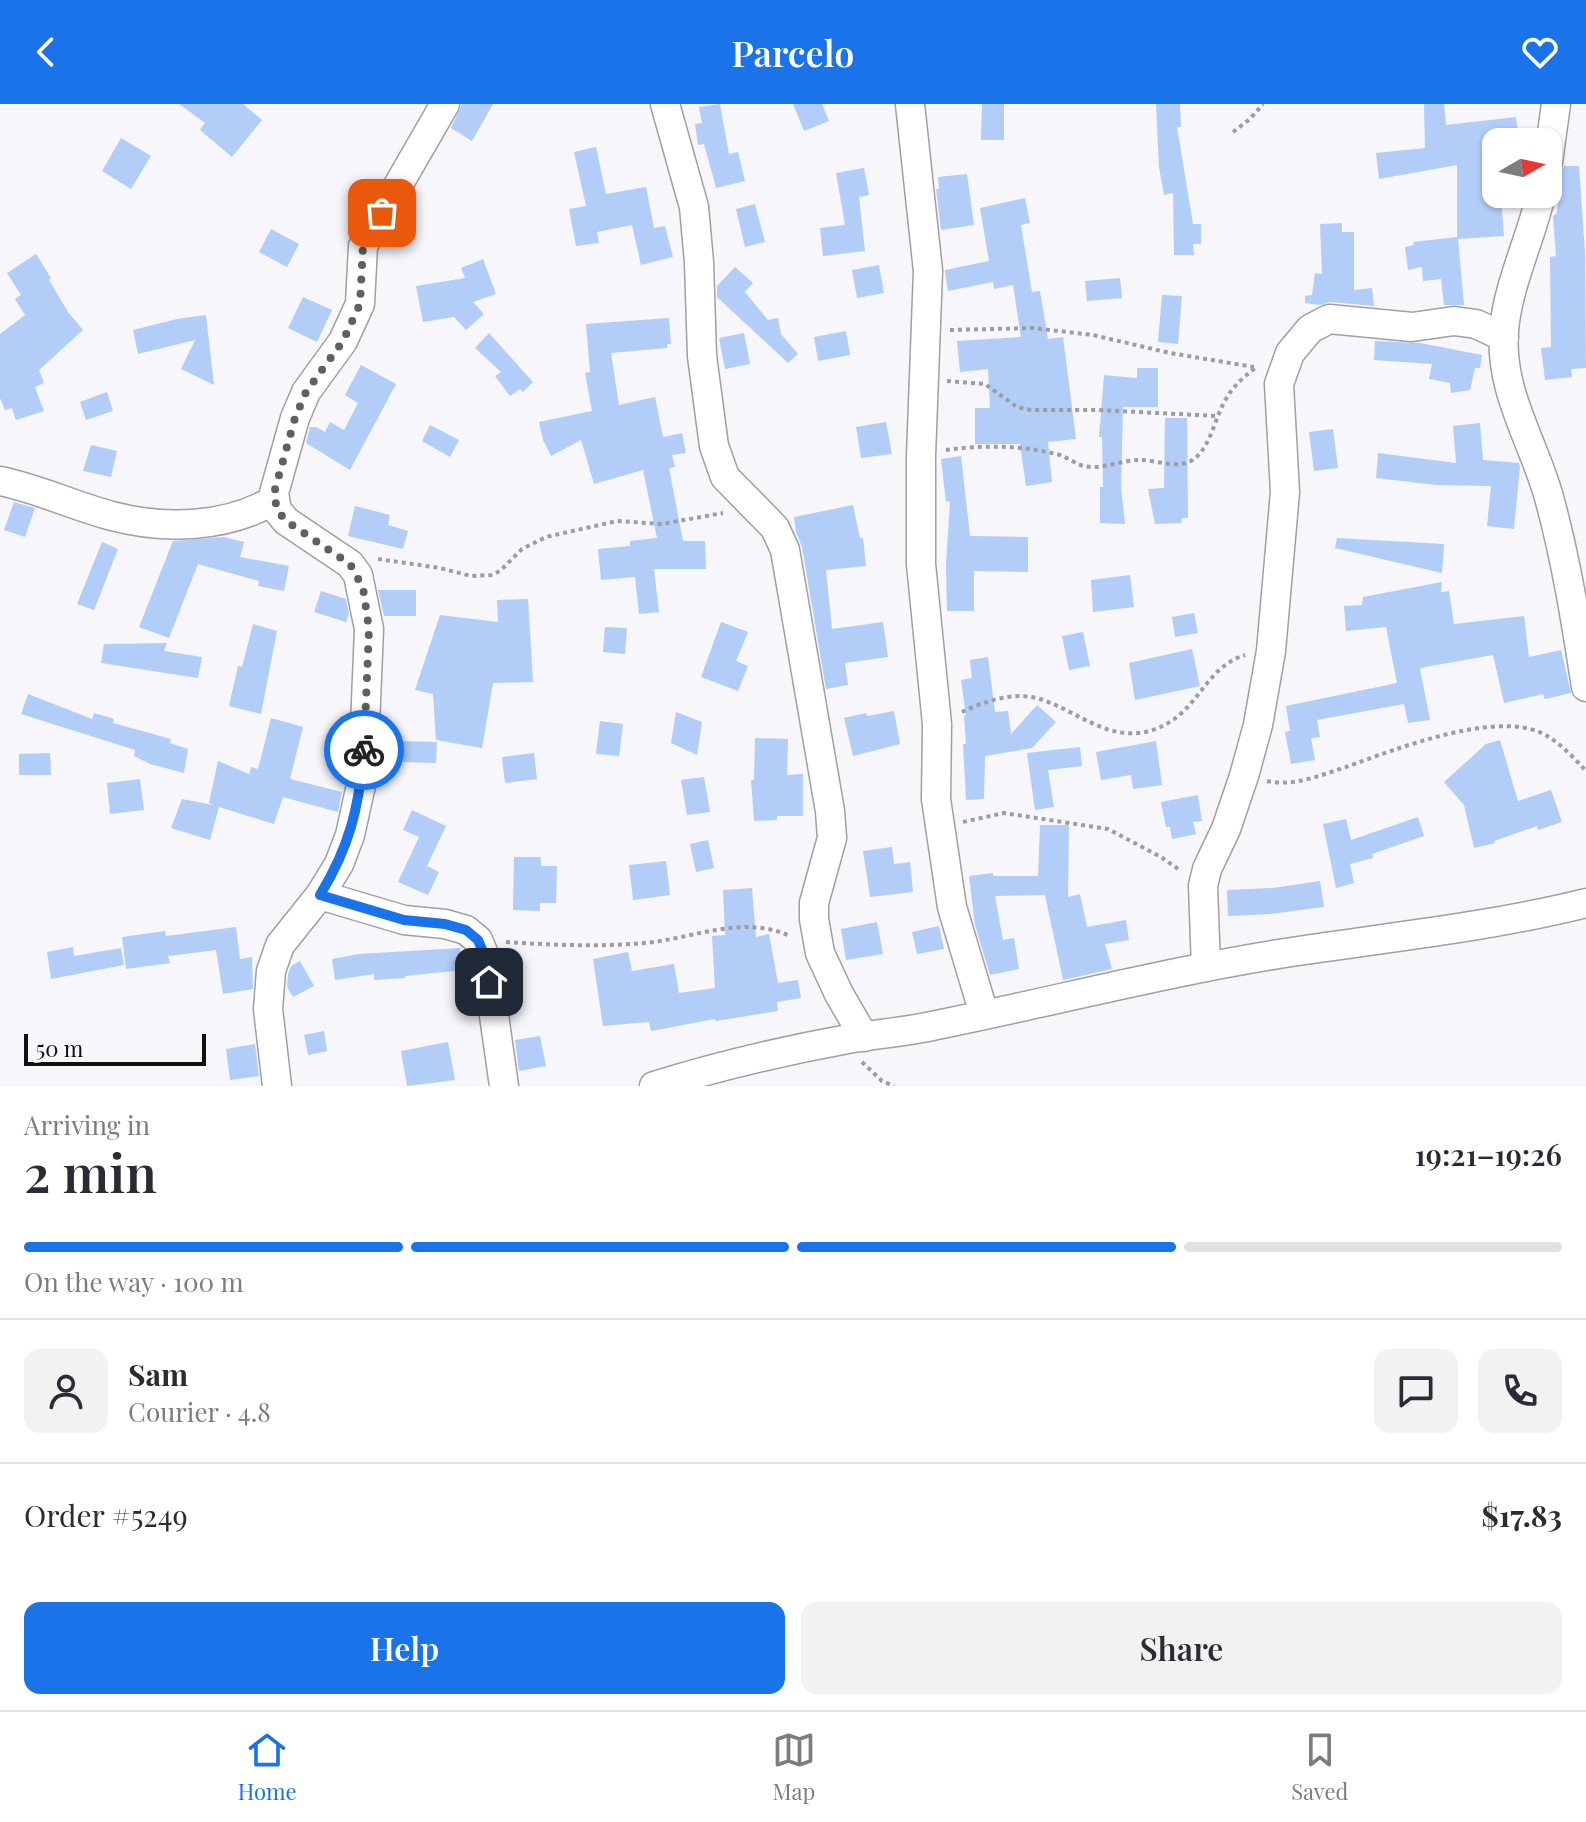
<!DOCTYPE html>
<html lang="en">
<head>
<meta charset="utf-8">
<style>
  body { margin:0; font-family:"Playfair Display",serif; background:#f2f2f3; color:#2b2b33; height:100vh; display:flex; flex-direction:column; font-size:30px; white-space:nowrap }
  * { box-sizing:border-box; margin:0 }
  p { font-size:26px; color:#7c7c81 }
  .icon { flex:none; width:44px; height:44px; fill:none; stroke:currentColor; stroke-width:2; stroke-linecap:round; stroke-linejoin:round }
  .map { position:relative; height:982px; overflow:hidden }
  .panel { display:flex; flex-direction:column; background:#fff; flex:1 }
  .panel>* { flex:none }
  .needle { width:52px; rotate:81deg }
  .controls { position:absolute; left:1482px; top:24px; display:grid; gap:16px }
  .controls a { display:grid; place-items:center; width:80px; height:80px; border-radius:16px; background:#fff; box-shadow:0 2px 6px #0004; font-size:40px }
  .scale { position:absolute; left:24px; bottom:20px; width:182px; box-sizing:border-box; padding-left:8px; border:4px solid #101011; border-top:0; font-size:22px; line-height:28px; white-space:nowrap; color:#101011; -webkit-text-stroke:6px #f6f6fb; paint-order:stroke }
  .pin { position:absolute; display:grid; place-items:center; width:68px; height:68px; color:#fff; margin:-34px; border-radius:16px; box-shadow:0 4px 12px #0006 }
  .courier { position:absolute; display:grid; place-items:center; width:80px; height:80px; margin:-40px; border:6px solid #1a73e8; border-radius:50%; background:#fff; color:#222; box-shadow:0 2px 10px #0007 }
  .summary em { font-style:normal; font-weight:600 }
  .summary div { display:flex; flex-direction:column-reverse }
  .summary { display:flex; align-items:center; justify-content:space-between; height:136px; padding:0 24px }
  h1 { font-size:52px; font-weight:600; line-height:60px }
  .bar { display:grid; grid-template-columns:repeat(4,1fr); gap:12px 8px; align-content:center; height:96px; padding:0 24px }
  .bar i { height:10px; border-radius:6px; background:#e1e1e2 }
  .bar .current { background:#1a73e8 }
  .bar p { grid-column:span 4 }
  .line { display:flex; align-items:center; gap:20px; padding:0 24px; border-top:2px solid #e1e1e2 }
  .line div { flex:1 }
  .round { display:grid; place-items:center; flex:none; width:84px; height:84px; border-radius:16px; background:#f2f2f3 }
  .button { display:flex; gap:16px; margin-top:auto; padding:16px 24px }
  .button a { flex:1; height:92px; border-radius:16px; background:#1a73e8; color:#fff; font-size:32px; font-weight:600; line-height:92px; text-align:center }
  .button a+a { background:#f2f2f3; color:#2b2b33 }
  header { display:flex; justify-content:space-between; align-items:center; height:104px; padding:0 24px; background:#1a73e8; color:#fff; font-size:36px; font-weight:600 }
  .dock { display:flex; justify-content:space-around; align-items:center; height:112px; border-top:2px solid #e1e1e2; background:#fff; font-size:22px; color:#7c7c81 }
  .dock a { display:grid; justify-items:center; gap:4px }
  .dock .current { color:#1a73e8 }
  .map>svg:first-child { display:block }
  .building { fill:#b2cdf8 }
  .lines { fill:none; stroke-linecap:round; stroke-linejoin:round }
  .minor-casing { stroke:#9f9fa4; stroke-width:31 }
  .path { stroke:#9d9da1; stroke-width:4; stroke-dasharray:4 4; stroke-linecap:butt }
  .minor { stroke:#fff; stroke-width:28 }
  .done { stroke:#606063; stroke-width:8; stroke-dasharray:0 14.4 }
  .route { stroke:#1a73e8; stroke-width:10 }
</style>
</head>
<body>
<header><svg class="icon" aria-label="back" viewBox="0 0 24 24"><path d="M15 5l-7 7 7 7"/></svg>Parcelo<svg class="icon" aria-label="heart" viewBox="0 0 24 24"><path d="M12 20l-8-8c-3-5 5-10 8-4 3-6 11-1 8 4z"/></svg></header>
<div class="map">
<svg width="1586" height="982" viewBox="0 0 1586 982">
  <rect width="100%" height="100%" fill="#f6f6fb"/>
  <g class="building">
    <path d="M 179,0 L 243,0 L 262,16 L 232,53 L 200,26 L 205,19 Z"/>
    <path d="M 462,0 L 493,0 L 472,37 L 451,24 Z"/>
    <path d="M 720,0 L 729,50 L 738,48 L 745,77 L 716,84 L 704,40 L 698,41 L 695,20 L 702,19 L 699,3 Z"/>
    <path d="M 793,0 L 822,0 L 829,17 L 804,27 Z"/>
    <path d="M 982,0 L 1004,0 L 1004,36 L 981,36 Z"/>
    <path d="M 1156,0 L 1180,0 L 1181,23 L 1177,23 L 1193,120 L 1201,120 L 1201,140 L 1193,140 L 1194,151 L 1174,151 L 1173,89 L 1164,91 L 1159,63 Z"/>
    <path d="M 1424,0 L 1444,0 L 1446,21 L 1516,13 L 1519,38 L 1496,38 L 1496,93 L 1501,93 L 1504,132 L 1458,135 L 1464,201 L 1444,201 L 1441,175 L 1423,177 L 1422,163 L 1408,166 L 1405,143 L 1414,141 L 1413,138 L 1457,133 L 1457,61 L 1379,75 L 1376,49 L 1425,44 Z"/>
    <path d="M 121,34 L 151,52 L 131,85 L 102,67 Z"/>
    <path d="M 596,43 L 606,90 L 646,83 L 654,124 L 665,122 L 673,153 L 641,161 L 632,121 L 597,128 L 599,139 L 576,142 L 569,105 L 586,102 L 574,48 Z"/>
    <path d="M 1564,62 L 1579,62 L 1585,149 L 1586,264 L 1571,265 L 1572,273 L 1545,276 L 1541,244 L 1551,243 L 1550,153 L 1556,152 L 1553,112 L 1557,109 L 1560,70 Z"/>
    <path d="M 864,64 L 869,91 L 859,93 L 865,147 L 823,152 L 820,124 L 845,121 L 836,69 Z"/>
    <path d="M 967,70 L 974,121 L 941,126 L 936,85 L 939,85 L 938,73 Z"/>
    <path d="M 1025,94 L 1030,119 L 1021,121 L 1032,188 L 1040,187 L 1048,235 L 1063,233 L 1076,335 L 1048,338 L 1052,378 L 1026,382 L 1020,340 L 975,340 L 975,304 L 990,304 L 988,265 L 960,268 L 957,237 L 1021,233 L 1013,181 L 994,185 L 993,178 L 948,187 L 945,169 L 945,166 L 989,157 L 980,104 Z"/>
    <path d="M 755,100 L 765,138 L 745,143 L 736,105 Z"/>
    <path d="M 1342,119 L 1342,128 L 1354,128 L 1354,186 L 1372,184 L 1374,202 L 1331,198 L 1319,201 L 1305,199 L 1305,192 L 1312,191 L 1315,169 L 1322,170 L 1320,120 Z"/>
    <path d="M 271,125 L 299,140 L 287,163 L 259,148 Z"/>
    <path d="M 36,150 L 51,174 L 49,176 L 68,208 L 83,226 L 39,266 L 44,279 L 35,283 L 44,307 L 16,316 L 12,304 L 5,306 L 0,294 L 0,230 L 25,211 L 15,195 L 21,191 L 7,169 Z"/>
    <path d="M 483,155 L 496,190 L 473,198 L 484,210 L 466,226 L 454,213 L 423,218 L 416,182 L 465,174 L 461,164 Z"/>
    <path d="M 879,161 L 884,189 L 857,194 L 852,166 Z"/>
    <path d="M 735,163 L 753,179 L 745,188 L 768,216 L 778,214 L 781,230 L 798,250 L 788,259 L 717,193 L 717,182 Z"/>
    <path d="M 1120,174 L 1122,194 L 1087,197 L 1085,177 Z"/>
    <path d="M 1162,191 L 1182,192 L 1178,240 L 1158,238 Z"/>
    <path d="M 303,193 L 332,206 L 317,238 L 288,224 Z"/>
    <path d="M 206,211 L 214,281 L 181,265 L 195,236 L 138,250 L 133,226 L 177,215 Z"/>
    <path d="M 669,214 L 671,240 L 667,240 L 667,244 L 611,249 L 619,301 L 655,293 L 663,333 L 682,329 L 686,349 L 672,351 L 675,363 L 669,364 L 683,437 L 705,437 L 706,465 L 654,465 L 659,508 L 639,510 L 635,473 L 601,476 L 598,445 L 630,442 L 630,437 L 657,434 L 643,366 L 594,380 L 581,336 L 551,352 L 543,336 L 539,318 L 592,307 L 585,269 L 590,268 L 586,220 Z"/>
    <path d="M 846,227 L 850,251 L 818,257 L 814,233 Z"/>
    <path d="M 489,229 L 533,278 L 523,288 L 520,285 L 510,292 L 495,272 L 501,268 L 475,244 Z"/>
    <path d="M 744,229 L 750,260 L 725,265 L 719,234 Z"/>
    <path d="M 1375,237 L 1420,239 L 1482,251 L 1480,264 L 1475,264 L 1470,286 L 1451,289 L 1450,279 L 1429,275 L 1432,260 L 1374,256 Z"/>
    <path d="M 361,261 L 396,280 L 350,366 L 306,339 L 310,323 L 316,323 L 325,328 L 330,318 L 344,326 L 358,299 L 345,291 Z"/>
    <path d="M 1137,264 L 1158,264 L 1158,303 L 1123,303 L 1121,383 L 1125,420 L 1100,419 L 1100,383 L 1103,383 L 1102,333 L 1099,333 L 1104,271 L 1137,274 Z"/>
    <path d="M 107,288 L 113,307 L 86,316 L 80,298 Z"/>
    <path d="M 1165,314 L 1187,314 L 1188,414 L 1182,414 L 1181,419 L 1155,420 L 1148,385 L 1164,384 Z"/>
    <path d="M 886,318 L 892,350 L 861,354 L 856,323 Z"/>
    <path d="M 1480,319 L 1483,356 L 1519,359 L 1520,362 L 1514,425 L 1487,422 L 1491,382 L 1436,381 L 1376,374 L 1378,349 L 1456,359 L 1453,322 Z"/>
    <path d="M 430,321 L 459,336 L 450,353 L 422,337 Z"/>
    <path d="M 1333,325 L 1338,364 L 1314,367 L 1309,328 Z"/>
    <path d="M 91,341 L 117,347 L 111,373 L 83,367 Z"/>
    <path d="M 961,352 L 970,432 L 1028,433 L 1028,468 L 974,467 L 974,507 L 947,507 L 946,461 L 950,397 L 946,398 L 941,355 Z"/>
    <path d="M 14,398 L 35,404 L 25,433 L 4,426 Z"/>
    <path d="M 853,401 L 860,434 L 863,434 L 866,462 L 826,466 L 832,525 L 883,518 L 888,553 L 845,559 L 848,581 L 826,585 L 802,443 L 796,428 L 794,413 Z"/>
    <path d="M 355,402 L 390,411 L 388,421 L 408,427 L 403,445 L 348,432 Z"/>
    <path d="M 224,433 L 244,438 L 240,453 L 289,462 L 284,487 L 258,482 L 259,477 L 198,460 L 169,534 L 139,523 L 173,437 Z"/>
    <path d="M 1337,434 L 1444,440 L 1442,469 L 1335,444 Z"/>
    <path d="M 102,438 L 118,445 L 94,506 L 77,500 Z"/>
    <path d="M 1130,471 L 1134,503 L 1093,508 L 1091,476 Z"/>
    <path d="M 1442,478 L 1441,488 L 1449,487 L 1454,520 L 1524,512 L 1529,553 L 1561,546 L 1571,589 L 1545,595 L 1543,590 L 1504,599 L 1493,551 L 1425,563 L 1420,565 L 1430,616 L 1408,619 L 1404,600 L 1317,616 L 1320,633 L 1311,634 L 1315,656 L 1291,660 L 1285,628 L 1290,627 L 1286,602 L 1397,579 L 1386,523 L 1346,527 L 1344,502 L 1362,501 L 1363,493 Z"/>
    <path d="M 378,486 L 416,486 L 416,512 L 384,512 Z"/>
    <path d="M 321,487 L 346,495 L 349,510 L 346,518 L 314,508 Z"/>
    <path d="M 528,495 L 533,578 L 493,579 L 482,644 L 436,636 L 433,590 L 415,586 L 440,511 L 498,518 L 497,496 Z"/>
    <path d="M 1194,509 L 1198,529 L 1175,533 L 1172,513 Z"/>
    <path d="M 721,518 L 748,528 L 736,557 L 748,562 L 738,587 L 701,573 Z"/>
    <path d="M 253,520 L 277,527 L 261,610 L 229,602 L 238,562 L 242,563 Z"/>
    <path d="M 605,523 L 627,524 L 625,550 L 603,548 Z"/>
    <path d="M 1083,528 L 1090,562 L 1069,566 L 1062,532 Z"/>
    <path d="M 167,539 L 164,547 L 202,553 L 198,574 L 101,559 L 104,540 Z"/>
    <path d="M 1192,545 L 1200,582 L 1135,596 L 1129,559 Z"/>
    <path d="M 988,553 L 995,608 L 1008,607 L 1011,630 L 1037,601 L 1056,618 L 1032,644 L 985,652 L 984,695 L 966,696 L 963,640 L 966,640 L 964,612 L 966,611 L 961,576 L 972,574 L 970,556 Z"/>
    <path d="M 28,590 L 92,615 L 94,609 L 114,615 L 113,619 L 171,635 L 170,639 L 188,645 L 184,669 L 150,660 L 134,652 L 135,646 L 21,610 Z"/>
    <path d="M 894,607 L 900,640 L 853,652 L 844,614 L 866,609 L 867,612 Z"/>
    <path d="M 676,608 L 702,618 L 697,651 L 671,639 Z"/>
    <path d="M 271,614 L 303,623 L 290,675 L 342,688 L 338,708 L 283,693 L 274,720 L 219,703 L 210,736 L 171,724 L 182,695 L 213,701 L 209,699 L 218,657 L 249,670 L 251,663 L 258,665 Z"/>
    <path d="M 600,617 L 623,620 L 619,652 L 596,650 Z"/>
    <path d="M 755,634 L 788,635 L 787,671 L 803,670 L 803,712 L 777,712 L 777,716 L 754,717 L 751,676 L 754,676 Z"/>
    <path d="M 1500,636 L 1518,697 L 1551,686 L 1562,718 L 1538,726 L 1537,722 L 1494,737 L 1495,739 L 1474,744 L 1464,701 L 1444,678 L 1486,640 Z"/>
    <path d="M 403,637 L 437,638 L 436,659 L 403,658 Z"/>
    <path d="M 1156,637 L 1162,681 L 1133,685 L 1131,671 L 1101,676 L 1096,648 Z"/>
    <path d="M 1080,643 L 1082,662 L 1048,666 L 1054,703 L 1035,706 L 1027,649 Z"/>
    <path d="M 50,649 L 51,671 L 19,671 L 19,650 Z"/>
    <path d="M 534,649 L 537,675 L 505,679 L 502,653 Z"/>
    <path d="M 704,673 L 710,708 L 687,711 L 681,676 Z"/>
    <path d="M 140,675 L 144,706 L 110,710 L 107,679 Z"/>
    <path d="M 1198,691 L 1202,717 L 1193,718 L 1196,730 L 1172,735 L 1170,723 L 1166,723 L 1161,698 Z"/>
    <path d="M 412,706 L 446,722 L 427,762 L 439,768 L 428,791 L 398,778 L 419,733 L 403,726 Z"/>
    <path d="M 1418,713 L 1424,732 L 1372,750 L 1373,754 L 1350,760 L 1354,779 L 1336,784 L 1323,720 L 1346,715 L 1351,736 Z"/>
    <path d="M 1040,721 L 1069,721 L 1068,793 L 1080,790 L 1087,823 L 1126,816 L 1129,836 L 1105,840 L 1112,865 L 1063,876 L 1045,791 L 995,792 L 1003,836 L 1014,834 L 1019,865 L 990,871 L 975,821 L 969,772 L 993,769 L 993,772 L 1038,772 Z"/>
    <path d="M 708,736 L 714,764 L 696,768 L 690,740 Z"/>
    <path d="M 892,743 L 894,760 L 910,758 L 913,788 L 870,793 L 863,747 Z"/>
    <path d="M 514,753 L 541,753 L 541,762 L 557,762 L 556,799 L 540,799 L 540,807 L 513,806 Z"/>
    <path d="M 666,757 L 670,791 L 633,796 L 629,761 Z"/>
    <path d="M 1320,777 L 1324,803 L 1270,810 L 1228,812 L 1227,786 L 1273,784 Z"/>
    <path d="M 752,784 L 756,833 L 769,830 L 778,879 L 798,876 L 801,894 L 777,898 L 778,907 L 716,917 L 715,915 L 651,927 L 649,918 L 603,922 L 593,855 L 628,848 L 632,867 L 674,860 L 679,889 L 715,884 L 712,832 L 725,831 L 723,786 Z"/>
    <path d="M 877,818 L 883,850 L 846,856 L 841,825 Z"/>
    <path d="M 939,822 L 944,845 L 917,850 L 912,828 Z"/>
    <path d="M 236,823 L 240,855 L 252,853 L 253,885 L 223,890 L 216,846 L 168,852 L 170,859 L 126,865 L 122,833 L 165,827 L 166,832 Z"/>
    <path d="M 73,843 L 74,852 L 121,844 L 124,861 L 51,875 L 47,848 Z"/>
    <path d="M 460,844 L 463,866 L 405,872 L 405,874 L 374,876 L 374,870 L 335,876 L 332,855 L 359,850 Z"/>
    <path d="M 300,857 L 314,882 L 293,893 L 287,883 L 288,870 L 291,862 Z"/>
    <path d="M 324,927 L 327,947 L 308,951 L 304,931 Z"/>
    <path d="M 540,932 L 546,962 L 519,967 L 515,936 Z"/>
    <path d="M 448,938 L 455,976 L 407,982 L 401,947 Z"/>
    <path d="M 255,940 L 259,972 L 230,976 L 226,945 Z"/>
  </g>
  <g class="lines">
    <defs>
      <g id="minor">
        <path d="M 665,0 L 694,103 L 699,158 L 702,252 L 714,342 L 725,373 L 775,424 L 785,446 L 830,707 L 832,734 L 814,799 L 814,815 L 820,849 L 839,890 L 864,933"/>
        <path d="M 910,0 L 928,167 L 921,352 L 921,460 L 937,620 L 936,695 L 952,803 L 984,910"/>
        <path d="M 1548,58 L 1556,0"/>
        <path d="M 1541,90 C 1531,135 1508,180 1504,226 C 1499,286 1532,335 1548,390 C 1566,454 1576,518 1586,583"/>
        <path d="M 0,377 C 39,385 74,402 112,412 C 165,426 227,424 274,396"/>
        <path d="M 320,791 L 404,816 L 445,820 L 466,826 L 478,836 L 486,855 L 504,982"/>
        <path d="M 1206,863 L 1203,782 L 1207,765 L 1226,725 L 1244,672 L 1258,621 L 1271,547 L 1285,388 L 1279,280 L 1290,249 L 1310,225 L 1329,215 L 1412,223 L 1454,217 L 1476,220 L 1504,233"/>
        <path d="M 277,982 L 268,905 L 271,867 L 280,841 L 320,791 L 339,760 L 350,731 L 361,681 L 364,646 L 369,525 L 358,471 L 350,460 L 286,417 L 277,406 L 274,389 L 295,314 L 306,288 L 343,237 L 360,200 L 363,142 L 445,0"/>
        <path d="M 654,982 C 718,962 782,947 848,935 C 876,930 904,928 932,922 C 1056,897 1180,864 1305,846 C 1399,832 1494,822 1586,799"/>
      </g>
    </defs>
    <use href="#minor" class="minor-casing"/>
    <g class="path">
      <path d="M 1233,28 L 1250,15 L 1263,0"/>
      <path d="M 950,226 L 1033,224 L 1093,231 L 1170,249 L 1254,263"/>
      <path d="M 947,277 L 985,280 L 1017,303 L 1031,306 L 1098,306 L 1217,312"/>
      <path d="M 946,346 C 981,341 1021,341 1056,350 C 1066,352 1075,360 1084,362 C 1102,366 1122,356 1140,356 C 1156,356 1180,366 1194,355 C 1211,342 1215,313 1226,295 C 1233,282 1244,273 1255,264"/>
      <path d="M 378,455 L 440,464 L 471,472 L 491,471 L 500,467 L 522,445 L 546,433 L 617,417 L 662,420 L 723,409"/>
      <path d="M 962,608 C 985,597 1014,587 1040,595 C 1075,606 1106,636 1145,628 C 1199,616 1200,565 1245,551"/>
      <path d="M 1267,677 C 1294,683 1321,671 1346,663 C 1394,646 1502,602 1549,633 C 1563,642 1575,655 1586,667"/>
      <path d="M 963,718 L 1004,709 L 1108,725 L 1161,753 L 1181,767"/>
      <path d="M 506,838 C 552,841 598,843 644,839 C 693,835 742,810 790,832"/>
      <path d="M 862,958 L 882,977 L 894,982"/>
    </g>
    <use href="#minor" class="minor"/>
  </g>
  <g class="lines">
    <path class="done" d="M 364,646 L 369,525 L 363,484 L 350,460 L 286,417 L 277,406 L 274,389 L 295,314 L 306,288 L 343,237 L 360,200 L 363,142 L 382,109"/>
    <path class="route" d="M 364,646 C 359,703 350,742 320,791 L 404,816 L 445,820 L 466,826 L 478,836 L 486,855 L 489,878"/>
  </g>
</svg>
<div class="controls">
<a><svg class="needle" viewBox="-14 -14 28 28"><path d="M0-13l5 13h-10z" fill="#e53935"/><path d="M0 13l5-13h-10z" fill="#7c7c81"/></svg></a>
</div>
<div class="scale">50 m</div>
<div class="pin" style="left:382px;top:109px;background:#ea580c"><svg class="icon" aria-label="bag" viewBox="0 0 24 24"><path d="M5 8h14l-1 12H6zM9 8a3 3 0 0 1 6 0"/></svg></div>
<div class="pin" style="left:489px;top:878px;background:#1f2937"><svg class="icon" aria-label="home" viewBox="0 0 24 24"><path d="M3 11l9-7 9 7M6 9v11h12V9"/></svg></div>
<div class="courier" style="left:364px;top:646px"><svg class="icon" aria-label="bike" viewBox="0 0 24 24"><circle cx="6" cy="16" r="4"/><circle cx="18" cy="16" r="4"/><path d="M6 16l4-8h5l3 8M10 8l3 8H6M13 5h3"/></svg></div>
</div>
<section class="panel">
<div class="summary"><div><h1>2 min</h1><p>Arriving in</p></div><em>19:21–19:26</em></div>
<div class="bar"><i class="current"></i><i class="current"></i><i class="current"></i><i></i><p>On the way · 100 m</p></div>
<div class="line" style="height:144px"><a class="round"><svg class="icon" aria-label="person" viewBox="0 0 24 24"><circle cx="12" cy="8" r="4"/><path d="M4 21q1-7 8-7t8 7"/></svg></a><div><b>Sam</b><p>Courier · 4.8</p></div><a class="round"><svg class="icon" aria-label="chat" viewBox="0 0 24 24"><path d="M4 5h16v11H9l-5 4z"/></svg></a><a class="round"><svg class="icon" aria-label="phone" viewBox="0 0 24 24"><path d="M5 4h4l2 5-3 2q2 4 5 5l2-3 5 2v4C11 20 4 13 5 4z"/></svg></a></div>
<div class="line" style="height:104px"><div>Order #5249</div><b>$17.83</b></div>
<div class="button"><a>Help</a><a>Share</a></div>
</section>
<nav class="dock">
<a class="current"><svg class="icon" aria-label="home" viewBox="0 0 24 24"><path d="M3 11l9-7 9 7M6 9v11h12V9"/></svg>Home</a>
<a><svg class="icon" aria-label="map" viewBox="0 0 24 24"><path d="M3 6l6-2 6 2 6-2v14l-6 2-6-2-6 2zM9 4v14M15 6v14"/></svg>Map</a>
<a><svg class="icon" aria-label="saved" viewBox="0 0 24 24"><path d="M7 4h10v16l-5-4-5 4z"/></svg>Saved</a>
</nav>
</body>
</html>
